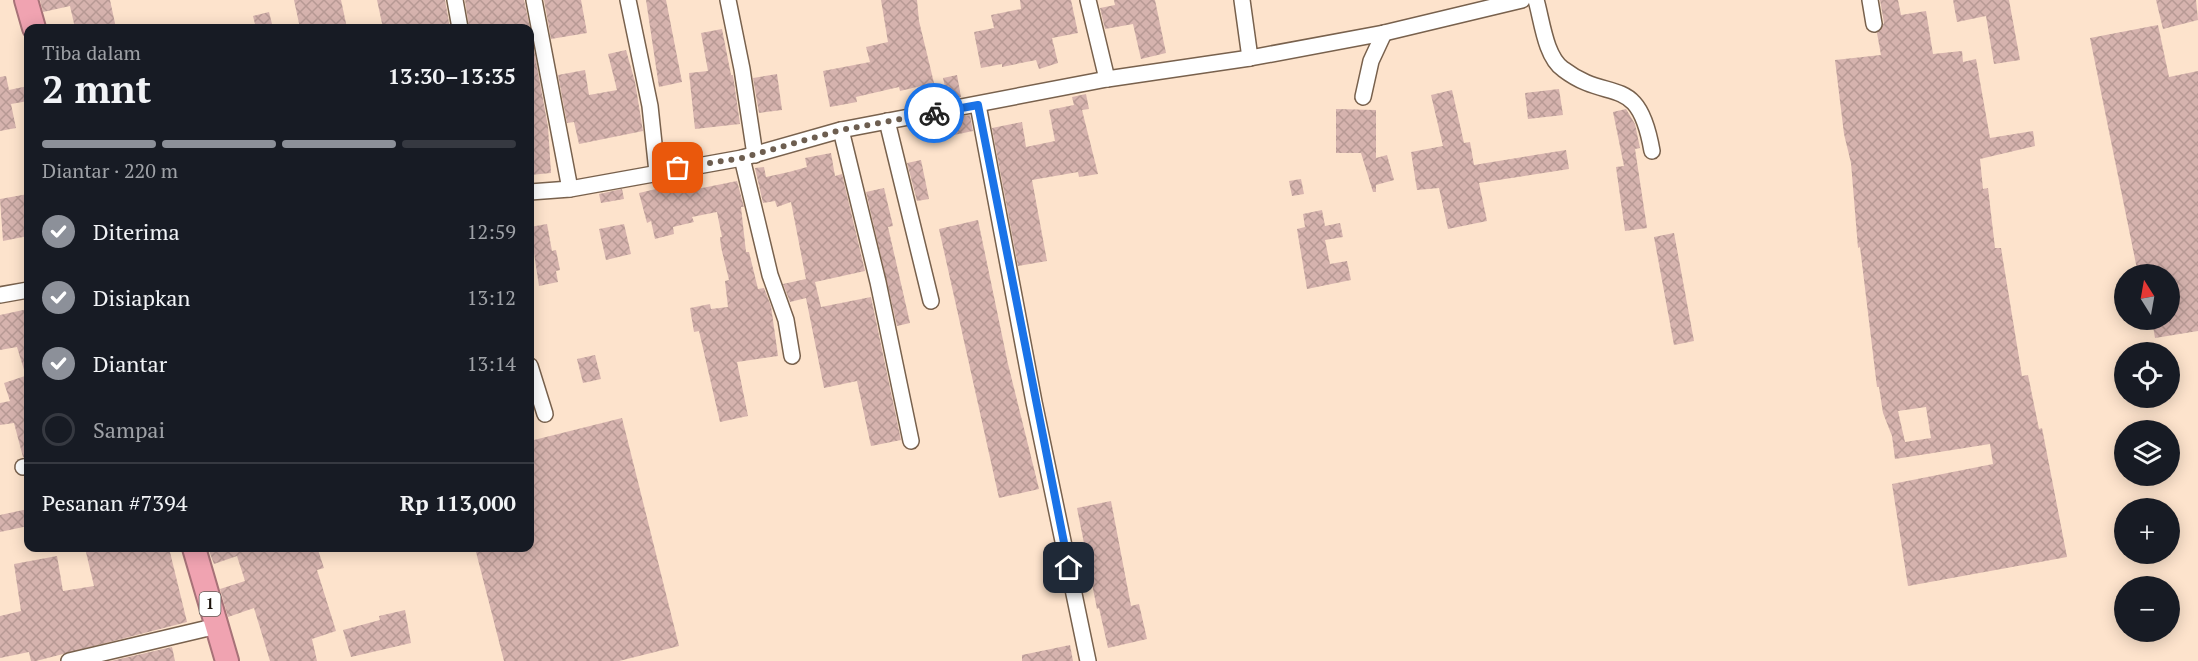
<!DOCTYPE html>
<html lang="id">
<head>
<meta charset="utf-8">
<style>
  body { margin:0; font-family:"PT Serif",serif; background:#242831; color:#f1f3f6; height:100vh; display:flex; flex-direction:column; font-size:22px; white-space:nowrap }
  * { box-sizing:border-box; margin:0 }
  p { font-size:20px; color:#9ea1a6 }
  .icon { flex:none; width:33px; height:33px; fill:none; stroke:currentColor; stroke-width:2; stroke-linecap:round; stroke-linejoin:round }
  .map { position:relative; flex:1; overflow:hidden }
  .sheet { position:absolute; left:24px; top:24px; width:510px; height:528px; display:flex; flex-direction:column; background:#171b24; border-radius:12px; box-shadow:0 3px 15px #0003 }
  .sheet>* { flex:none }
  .needle { width:39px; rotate:349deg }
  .controls { position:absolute; left:2114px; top:264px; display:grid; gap:12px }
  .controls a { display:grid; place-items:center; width:66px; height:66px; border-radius:50%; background:#171b24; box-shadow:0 3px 15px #0003; font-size:30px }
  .pin { position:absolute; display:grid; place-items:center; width:51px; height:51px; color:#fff; margin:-26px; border-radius:12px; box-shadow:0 3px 9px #0006 }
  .courier { position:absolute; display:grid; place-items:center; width:60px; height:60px; margin:-30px; border:4px solid #1a73e8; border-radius:50%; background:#fff; color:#222; box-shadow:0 2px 8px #0007 }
  .summary em { font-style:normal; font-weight:700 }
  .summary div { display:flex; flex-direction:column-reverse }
  .summary { display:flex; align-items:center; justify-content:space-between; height:102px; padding:0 18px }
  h1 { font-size:39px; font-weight:700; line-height:45px }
  .bar { display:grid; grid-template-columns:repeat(4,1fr); gap:9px 6px; align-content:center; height:72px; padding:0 18px }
  .bar i { height:8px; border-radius:4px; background:#363941 }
  .bar .active { background:#8c9099 }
  .bar p { grid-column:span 4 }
  .line { display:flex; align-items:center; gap:15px; padding:0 18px; border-top:2px solid #363941 }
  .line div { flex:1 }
  ol { padding:0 18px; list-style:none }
  li { display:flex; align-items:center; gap:18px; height:66px }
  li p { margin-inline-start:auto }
  li .icon { padding:6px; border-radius:50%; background:#8c9099; color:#fff; stroke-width:4 }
  li:last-child { color:#9ea1a6 }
  li i { width:33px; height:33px; border:3px solid #363941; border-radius:50% }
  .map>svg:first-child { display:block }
  .building { fill:url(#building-cross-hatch); fill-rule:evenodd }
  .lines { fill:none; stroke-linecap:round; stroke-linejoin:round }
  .minor-casing { stroke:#78614d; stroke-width:18 }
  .highway-casing { stroke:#a77278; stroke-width:26 }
  .minor { stroke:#fff; stroke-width:15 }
  .highway { stroke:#f0a3b1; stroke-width:22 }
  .done { stroke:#6d5e50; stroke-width:6; stroke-dasharray:0 10.8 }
  .route { stroke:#1a73e8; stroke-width:8 }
  .labels { text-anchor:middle; stroke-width:4.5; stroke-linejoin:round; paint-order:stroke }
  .shield { fill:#fff; stroke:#625c56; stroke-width:1.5 }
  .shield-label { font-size:15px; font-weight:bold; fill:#1f160e }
</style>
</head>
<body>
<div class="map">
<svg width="2198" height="661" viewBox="0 0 2198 661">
  <defs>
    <pattern id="building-cross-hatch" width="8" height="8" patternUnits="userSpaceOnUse" patternTransform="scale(1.5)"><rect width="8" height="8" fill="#d6b3ae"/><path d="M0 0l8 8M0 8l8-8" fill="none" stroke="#b79994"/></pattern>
  </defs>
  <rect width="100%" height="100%" fill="#fde3cc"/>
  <g class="building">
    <path d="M 40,0 L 110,0 L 116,28 L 75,28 L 70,6 L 43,12 Z"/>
    <path d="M 294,0 L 341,0 L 347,28 L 300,28 Z"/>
    <path d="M 377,0 L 445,0 L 450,28 L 383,28 Z"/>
    <path d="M 465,0 L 524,0 L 530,28 L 469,28 Z"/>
    <path d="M 544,0 L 581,0 L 587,33 L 551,39 Z"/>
    <path d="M 646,0 L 666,0 L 682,82 L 659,87 Z"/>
    <path d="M 881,0 L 917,0 L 919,21 L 934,83 L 900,91 L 899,87 L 856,97 L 857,102 L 830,107 L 823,71 L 870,62 L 866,47 L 888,42 Z"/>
    <path d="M 1020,0 L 1071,0 L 1078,33 L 1052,38 L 1058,63 L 1039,69 L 1036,60 L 1002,67 L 1002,64 L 981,68 L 974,32 L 994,28 L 991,15 L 1021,9 Z"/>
    <path d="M 1114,0 L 1155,0 L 1166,53 L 1141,59 L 1133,24 L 1105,29 L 1100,8 L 1115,5 Z"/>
    <path d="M 1880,0 L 1898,0 L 1901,15 L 1926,11 L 1933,54 L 1962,51 L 1963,62 L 1976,59 L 1990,138 L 2033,131 L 2035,146 L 1980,159 L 1983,189 L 1988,188 L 1995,248 L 2001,248 L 2022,376 L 2028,375 L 2039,429 L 2042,428 L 2067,557 L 1908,586 L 1892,484 L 1993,464 L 1990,444 L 1895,459 L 1892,436 L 1883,413 L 1879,387 L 1877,387 L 1860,247 L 1858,248 L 1851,163 L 1844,134 L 1835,60 L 1881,55 L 1877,33 L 1884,23 ZM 1926,407 L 1931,438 L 1905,442 L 1898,411 Z"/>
    <path d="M 1953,0 L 2009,0 L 2020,60 L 1994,64 L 1986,16 L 1957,22 Z"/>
    <path d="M 2156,0 L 2196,0 L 2198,20 L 2163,29 Z"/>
    <path d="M 269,12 L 273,28 L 256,28 L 253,16 Z"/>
    <path d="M 2158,25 L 2169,77 L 2198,71 L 2198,331 L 2155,338 L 2152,320 L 2169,320 L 2169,274 L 2138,274 L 2090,38 Z"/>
    <path d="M 530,28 L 548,127 L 551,173 L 530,175 Z"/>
    <path d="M 722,29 L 731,75 L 733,75 L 740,124 L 695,129 L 689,73 L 708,71 L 701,33 Z"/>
    <path d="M 626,50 L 635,82 L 643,131 L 579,144 L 574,122 L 567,123 L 558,75 L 585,70 L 589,95 L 617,90 L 608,54 Z"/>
    <path d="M 777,74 L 782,110 L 759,113 L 753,78 Z"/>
    <path d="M 957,75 L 961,97 L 948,100 L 943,78 Z"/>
    <path d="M 6,76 L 9,90 L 28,86 L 28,101 L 11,104 L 16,128 L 0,131 L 0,77 Z"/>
    <path d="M 1559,89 L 1563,115 L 1528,119 L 1525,93 Z"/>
    <path d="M 1452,90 L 1464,143 L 1470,142 L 1474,165 L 1566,150 L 1569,169 L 1479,183 L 1487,221 L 1448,229 L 1439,188 L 1417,190 L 1411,152 L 1443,146 L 1431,95 Z"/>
    <path d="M 1086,94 L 1089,109 L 1082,110 L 1098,174 L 1079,177 L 1078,172 L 1032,180 L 1047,261 L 1018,266 L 992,128 L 1022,122 L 1026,147 L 1055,141 L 1049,110 L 1074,105 L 1072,97 Z"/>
    <path d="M 1336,109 L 1376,110 L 1376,158 L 1387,155 L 1394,180 L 1376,185 L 1376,192 L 1373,192 L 1361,153 L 1336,153 Z"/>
    <path d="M 1626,109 L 1635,124 L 1640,148 L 1635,149 L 1647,228 L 1625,231 L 1616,167 L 1624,166 L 1613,112 Z"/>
    <path d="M 970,115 L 973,131 L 930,140 L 927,123 Z"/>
    <path d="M 831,153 L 835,176 L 842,174 L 865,271 L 815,282 L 821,307 L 871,297 L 901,440 L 871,446 L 857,381 L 824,388 L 806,298 L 790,302 L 783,284 L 806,279 L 791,202 L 777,207 L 775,201 L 763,203 L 755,168 L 764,167 L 766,177 L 789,172 L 807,167 L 805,158 Z"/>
    <path d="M 921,160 L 929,199 L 917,201 L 907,163 Z"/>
    <path d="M 1301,179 L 1304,194 L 1292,196 L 1289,181 Z"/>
    <path d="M 737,181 L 744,207 L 741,207 L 746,252 L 749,252 L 758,289 L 764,288 L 771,306 L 778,356 L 737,362 L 748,416 L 720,422 L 699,331 L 694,332 L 690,308 L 710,304 L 711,309 L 728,307 L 725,281 L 729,280 L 721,247 L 720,237 L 722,237 L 717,212 L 692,217 L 694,222 L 673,227 L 674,234 L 655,239 L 651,221 L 647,223 L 639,193 L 686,182 L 687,191 Z"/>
    <path d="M 884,188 L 893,226 L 888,227 L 910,323 L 897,326 L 866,192 Z"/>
    <path d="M 622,189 L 624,199 L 601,203 L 599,194 Z"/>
    <path d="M 28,194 L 28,236 L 3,241 L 0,199 Z"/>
    <path d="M 1322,210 L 1325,226 L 1340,223 L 1343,237 L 1325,240 L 1330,264 L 1347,261 L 1351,280 L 1307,289 L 1297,229 L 1305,227 L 1303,214 Z"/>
    <path d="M 978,220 L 1008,364 L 1039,489 L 999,498 L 939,229 Z"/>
    <path d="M 547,224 L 552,251 L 556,250 L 560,270 L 556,271 L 558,282 L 539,286 L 530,227 Z"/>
    <path d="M 624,224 L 631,254 L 606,260 L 599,229 Z"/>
    <path d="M 1674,233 L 1694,341 L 1674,345 L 1654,237 Z"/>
    <path d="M 28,309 L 28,373 L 25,373 L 17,347 L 0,350 L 0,315 Z"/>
    <path d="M 595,355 L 601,379 L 583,383 L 577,359 Z"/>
    <path d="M 28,375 L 28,457 L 23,457 L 14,423 L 0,425 L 0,403 L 10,401 L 4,383 Z"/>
    <path d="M 622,418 L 679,646 L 619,661 L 504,661 L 475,548 L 530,548 L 530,441 Z"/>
    <path d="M 1111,501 L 1131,606 L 1139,604 L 1147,639 L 1108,648 L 1099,608 L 1097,609 L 1077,508 Z"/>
    <path d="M 28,509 L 28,526 L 0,532 L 0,515 Z"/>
    <path d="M 85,548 L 169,548 L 187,622 L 36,661 L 31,661 L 29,652 L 0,658 L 0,616 L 21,611 L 14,564 L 57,556 L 63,591 L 94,586 Z"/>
    <path d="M 208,548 L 318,550 L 324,568 L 317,570 L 336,631 L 312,639 L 317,661 L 270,661 L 254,608 L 228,617 L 220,589 L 245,581 L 237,556 L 214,564 Z"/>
    <path d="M 405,610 L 411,643 L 351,657 L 343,630 L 380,620 L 379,616 Z"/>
    <path d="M 1070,645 L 1073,661 L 1022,661 L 1022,655 Z"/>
    <path d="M 172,647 L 175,661 L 111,661 Z"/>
  </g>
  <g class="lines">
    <defs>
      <g id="minor">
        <path d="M 455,0 L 460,28"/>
        <path d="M 534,0 L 570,189"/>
        <path d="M 628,0 L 650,106 L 657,172"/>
        <path d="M 728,0 L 742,69 L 755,155"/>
        <path d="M 1088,0 L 1107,79"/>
        <path d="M 1242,0 L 1250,58"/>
        <path d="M 1536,0 C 1542,20 1545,56 1563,69 C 1610,105 1638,71 1652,151"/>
        <path d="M 1870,0 L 1874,24"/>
        <path d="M 1363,97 L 1371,61 L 1384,33"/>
        <path d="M 978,105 L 1034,402 L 1088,661"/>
        <path d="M 887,121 L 931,301"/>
        <path d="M 841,130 L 878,282 L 911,441"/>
        <path d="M 742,158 L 770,275 L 786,320 L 792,356"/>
        <path d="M 530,192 L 570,189 L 742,158 L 841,130 L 1107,79 L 1250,58 L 1384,33 L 1522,0"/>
        <path d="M 0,295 L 28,290"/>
        <path d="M 530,366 L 545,414"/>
        <path d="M 23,467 L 28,466"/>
        <path d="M 69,661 L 217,626"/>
      </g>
      <g id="highway">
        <path d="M 26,0 L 34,28"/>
        <path d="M 194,548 L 227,661"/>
      </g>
    </defs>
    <use href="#minor" class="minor-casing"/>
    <use href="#highway" class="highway-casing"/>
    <use href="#minor" class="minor"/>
    <use href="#highway" class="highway"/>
  </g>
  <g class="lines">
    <path class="done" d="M 678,168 L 742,158 L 841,130 L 934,113"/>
    <path class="route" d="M 934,113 L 978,105 L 1069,568"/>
  </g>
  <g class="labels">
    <rect class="shield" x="199.5" y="592" width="21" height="24" rx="4.5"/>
    <g class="shield-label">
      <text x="210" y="609">1</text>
    </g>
  </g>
</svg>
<div class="controls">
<a><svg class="needle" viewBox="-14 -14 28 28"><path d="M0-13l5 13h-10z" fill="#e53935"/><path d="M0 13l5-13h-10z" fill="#9ea1a6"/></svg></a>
<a><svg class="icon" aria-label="locate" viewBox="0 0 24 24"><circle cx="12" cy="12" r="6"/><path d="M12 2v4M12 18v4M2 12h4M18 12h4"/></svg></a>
<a><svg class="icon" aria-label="layers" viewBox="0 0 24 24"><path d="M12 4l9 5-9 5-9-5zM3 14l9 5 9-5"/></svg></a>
<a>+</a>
<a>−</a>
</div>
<div class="pin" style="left:678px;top:168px;background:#ea580c"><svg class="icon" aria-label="bag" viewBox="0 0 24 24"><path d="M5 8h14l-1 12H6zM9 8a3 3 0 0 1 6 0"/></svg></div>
<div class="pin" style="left:1069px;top:568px;background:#1f2937"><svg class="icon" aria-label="home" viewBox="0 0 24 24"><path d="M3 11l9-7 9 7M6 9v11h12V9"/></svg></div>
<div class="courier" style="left:934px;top:113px"><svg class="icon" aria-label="bike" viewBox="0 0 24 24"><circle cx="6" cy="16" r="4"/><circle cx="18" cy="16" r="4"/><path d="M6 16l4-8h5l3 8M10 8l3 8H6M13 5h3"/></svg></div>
<section class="sheet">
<div class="summary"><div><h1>2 mnt</h1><p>Tiba dalam</p></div><em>13:30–13:35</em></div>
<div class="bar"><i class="active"></i><i class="active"></i><i class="active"></i><i></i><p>Diantar · 220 m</p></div>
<ol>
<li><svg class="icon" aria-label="check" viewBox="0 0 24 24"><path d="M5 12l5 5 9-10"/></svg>Diterima<p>12:59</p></li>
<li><svg class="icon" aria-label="check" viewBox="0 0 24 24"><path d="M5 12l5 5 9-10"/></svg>Disiapkan<p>13:12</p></li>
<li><svg class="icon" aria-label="check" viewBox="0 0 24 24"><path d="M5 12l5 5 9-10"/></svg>Diantar<p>13:14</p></li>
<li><i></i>Sampai</li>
</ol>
<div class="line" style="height:78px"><div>Pesanan #7394</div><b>Rp 113,000</b></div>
</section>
</div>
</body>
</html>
